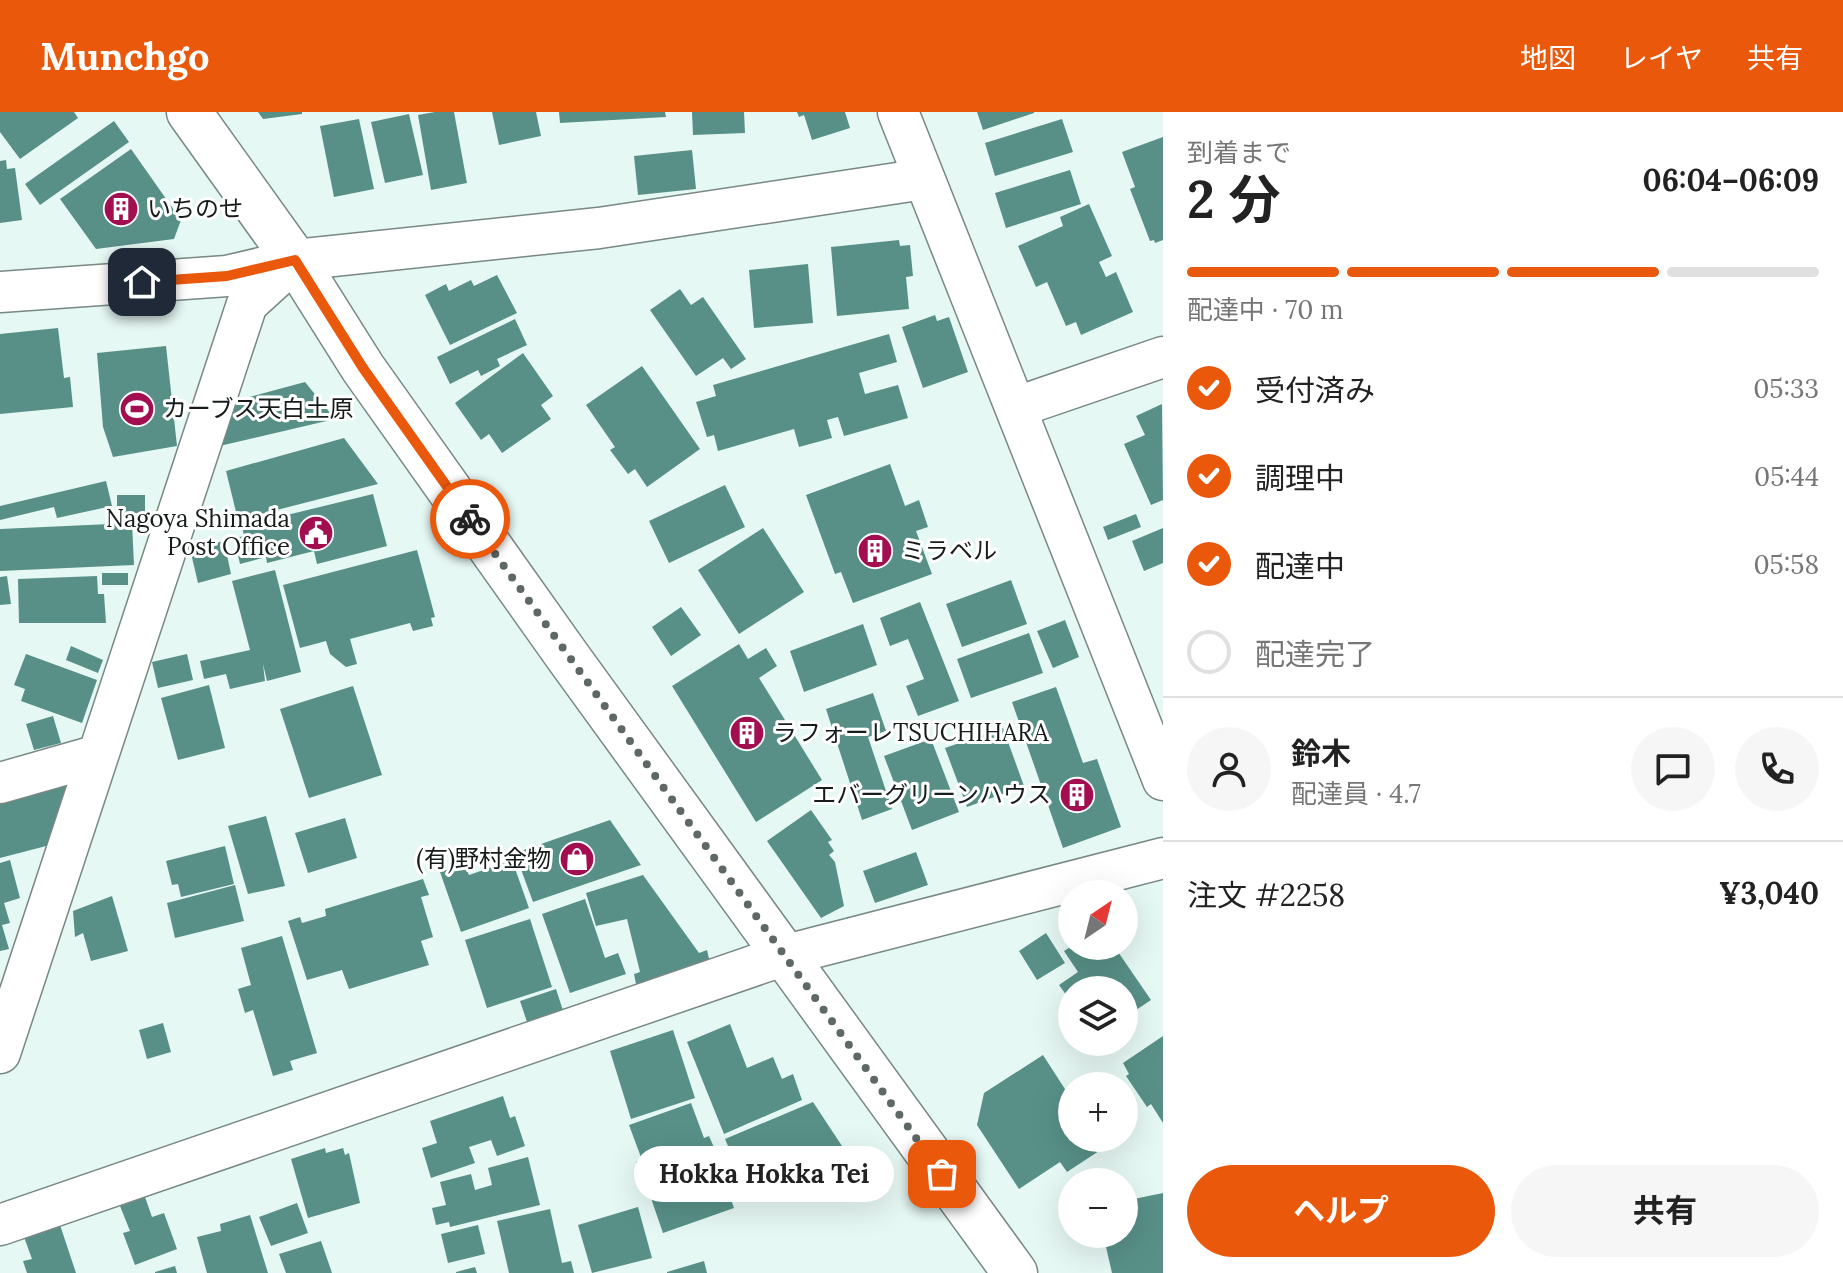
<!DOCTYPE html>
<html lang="ja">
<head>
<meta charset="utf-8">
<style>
  body { margin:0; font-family:Lora,"Noto Sans JP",serif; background:#f6f6f6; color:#222; height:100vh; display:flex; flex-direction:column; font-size:30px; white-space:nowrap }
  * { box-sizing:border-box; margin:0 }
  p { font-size:26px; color:#767676 }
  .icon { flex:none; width:44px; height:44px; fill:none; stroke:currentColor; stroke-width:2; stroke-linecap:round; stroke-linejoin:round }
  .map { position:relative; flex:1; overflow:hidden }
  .panel { display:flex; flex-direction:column; background:#fff; width:680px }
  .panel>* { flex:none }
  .needle { width:52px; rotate:35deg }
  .buttons { position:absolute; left:1058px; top:768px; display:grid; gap:16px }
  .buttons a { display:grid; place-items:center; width:80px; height:80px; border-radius:50%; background:#fff; box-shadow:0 8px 32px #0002; font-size:40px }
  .pin { position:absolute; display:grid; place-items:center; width:68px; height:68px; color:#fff; margin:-34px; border-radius:16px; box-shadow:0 4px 12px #0006 }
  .courier { position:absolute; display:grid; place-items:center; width:80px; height:80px; margin:-40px; border:6px solid #ea580c; border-radius:50%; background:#fff; color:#222; box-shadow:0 2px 10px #0007 }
  .bubble { position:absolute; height:56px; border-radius:28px; background:#fff; box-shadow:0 8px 32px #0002; font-size:26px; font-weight:700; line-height:56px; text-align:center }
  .headline em { font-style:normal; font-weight:700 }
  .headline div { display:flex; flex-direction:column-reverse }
  .headline { display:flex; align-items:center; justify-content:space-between; height:136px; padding:0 24px }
  h1 { font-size:52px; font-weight:700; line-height:60px }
  .bar { display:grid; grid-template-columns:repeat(4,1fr); gap:12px 8px; align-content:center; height:96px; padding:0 24px }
  .bar i { height:10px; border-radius:6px; background:#e0e0e0 }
  .bar .on { background:#ea580c }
  .bar p { grid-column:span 4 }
  .line { display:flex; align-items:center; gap:20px; padding:0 24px; border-top:2px solid #e0e0e0 }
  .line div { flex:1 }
  .round { display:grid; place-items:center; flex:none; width:84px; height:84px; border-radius:42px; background:#f6f6f6 }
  ol { padding:0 24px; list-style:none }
  li { display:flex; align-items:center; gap:24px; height:88px }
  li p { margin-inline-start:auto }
  li .icon { padding:8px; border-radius:50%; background:#ea580c; color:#fff; stroke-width:4 }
  li:last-child { color:#767676 }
  li i { width:44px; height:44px; border:4px solid #e0e0e0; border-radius:50% }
  .cta { display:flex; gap:16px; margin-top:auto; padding:16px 24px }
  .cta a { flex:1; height:92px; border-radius:48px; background:#ea580c; color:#fff; font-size:32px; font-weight:700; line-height:92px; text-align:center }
  .cta a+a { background:#f6f6f6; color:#222 }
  header { display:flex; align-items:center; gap:48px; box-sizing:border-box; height:112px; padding:0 40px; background:#ea580c; color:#fff }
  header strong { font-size:38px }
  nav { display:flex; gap:44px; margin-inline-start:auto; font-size:28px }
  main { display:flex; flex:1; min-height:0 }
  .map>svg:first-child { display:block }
  .building { fill:#589087 }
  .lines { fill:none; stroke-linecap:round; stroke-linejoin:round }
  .minor-casing { stroke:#788885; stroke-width:43 }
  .secondary-casing { stroke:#788885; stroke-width:47 }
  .minor { stroke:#fff; stroke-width:40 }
  .secondary { stroke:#fff; stroke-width:44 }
  .done { stroke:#5e6967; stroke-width:8; stroke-dasharray:0 14.4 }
  .route { stroke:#ea580c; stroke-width:10 }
  .labels { text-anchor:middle; stroke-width:6; stroke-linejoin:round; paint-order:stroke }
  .poi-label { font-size:24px; fill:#151c1b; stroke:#fff; text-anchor:start }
</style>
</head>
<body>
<header>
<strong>Munchgo</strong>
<nav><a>地図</a><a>レイヤ</a><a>共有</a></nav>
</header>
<main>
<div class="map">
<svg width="1163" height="1161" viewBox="0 0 1163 1161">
  <rect width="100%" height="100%" fill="#e6f8f4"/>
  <g class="building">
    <path d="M 0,0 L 74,0 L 78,6 L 20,47 L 0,20 Z"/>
    <path d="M 258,0 L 302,0 L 302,2 L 263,7 Z"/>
    <path d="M 435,0 L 454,0 L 467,71 L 431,78 L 418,3 Z"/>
    <path d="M 492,0 L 536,0 L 541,24 L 499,33 Z"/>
    <path d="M 559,0 L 665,0 L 666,5 L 560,11 Z"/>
    <path d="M 692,0 L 744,0 L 745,21 L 693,23 Z"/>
    <path d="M 797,0 L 845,0 L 850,16 L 812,28 L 804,3 L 799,5 Z"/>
    <path d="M 977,0 L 1034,0 L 1034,1 L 983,18 Z"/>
    <path d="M 409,2 L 423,63 L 385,71 L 371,10 Z"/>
    <path d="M 359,7 L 374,77 L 334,85 L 320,14 Z"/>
    <path d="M 1062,7 L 1073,40 L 995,64 L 985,31 Z"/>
    <path d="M 114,9 L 129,30 L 40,93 L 25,72 Z"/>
    <path d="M 1163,25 L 1163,128 L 1155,131 L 1154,128 L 1150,129 L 1130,77 L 1135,75 L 1122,40 Z"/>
    <path d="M 131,37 L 181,108 L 174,127 L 96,137 L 60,87 Z"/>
    <path d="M 692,38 L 696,77 L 638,83 L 634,44 Z"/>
    <path d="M 6,48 L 7,57 L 15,56 L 22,108 L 0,111 L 0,49 Z"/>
    <path d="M 1070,58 L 1081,92 L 1006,116 L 995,81 Z"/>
    <path d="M 1089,92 L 1112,144 L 1099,150 L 1106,165 L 1116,160 L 1133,200 L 1081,223 L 1076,210 L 1066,214 L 1047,170 L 1036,175 L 1018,134 L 1063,114 L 1060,105 Z"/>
    <path d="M 899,128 L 900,134 L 910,133 L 913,164 L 906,165 L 909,197 L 837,204 L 831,135 Z"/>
    <path d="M 808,152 L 813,211 L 754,216 L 749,158 Z"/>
    <path d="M 497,163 L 517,201 L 450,233 L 425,183 L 446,172 L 449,179 L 471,168 L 474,174 Z"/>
    <path d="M 680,177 L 691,193 L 703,185 L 746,247 L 731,257 L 723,246 L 696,264 L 650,198 Z"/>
    <path d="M 935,203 L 937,209 L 949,205 L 968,260 L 923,276 L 902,215 Z"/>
    <path d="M 515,207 L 527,233 L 497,247 L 500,254 L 481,264 L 478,258 L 450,272 L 437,245 Z"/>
    <path d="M 58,216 L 64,266 L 70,265 L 73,295 L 0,302 L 0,222 Z"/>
    <path d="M 889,222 L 897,250 L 859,261 L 865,282 L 898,273 L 908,306 L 844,324 L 838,305 L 827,308 L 832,326 L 799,335 L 794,317 L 718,339 L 714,323 L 707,325 L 696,290 L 716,284 L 713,273 Z"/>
    <path d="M 166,234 L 177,334 L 113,345 L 103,315 L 97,241 Z"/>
    <path d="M 523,241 L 553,284 L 541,293 L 551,307 L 502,341 L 489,322 L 481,328 L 455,291 Z"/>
    <path d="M 642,254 L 700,337 L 647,375 L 635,357 L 628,362 L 610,338 L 615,335 L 586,293 Z"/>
    <path d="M 305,270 L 335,307 L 211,336 L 227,291 Z"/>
    <path d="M 1162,292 L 1163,388 L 1151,393 L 1124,332 L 1145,323 L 1136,304 Z"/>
    <path d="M 344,326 L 378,372 L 238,408 L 226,359 Z"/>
    <path d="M 890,352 L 905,394 L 919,388 L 928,415 L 916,419 L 932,462 L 853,491 L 841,460 L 835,462 L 806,383 Z"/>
    <path d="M 106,369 L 112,394 L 57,406 L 54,395 L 0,408 L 0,394 Z"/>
    <path d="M 725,373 L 745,415 L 669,451 L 649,409 Z"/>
    <path d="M 373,382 L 387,434 L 317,452 L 314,439 L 267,451 L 266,445 L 240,452 L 234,426 L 244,424 L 242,414 Z"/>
    <rect x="117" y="383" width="28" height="18"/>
    <path d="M 1136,402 L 1141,415 L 1108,428 L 1103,415 Z"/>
    <path d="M 132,411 L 134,453 L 0,459 L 0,417 Z"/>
    <path d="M 763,416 L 804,480 L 739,522 L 698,458 Z"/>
    <path d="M 1163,416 L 1163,451 L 1144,459 L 1132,429 Z"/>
    <path d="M 224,429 L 231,462 L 198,471 L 190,437 Z"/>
    <path d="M 417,438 L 435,505 L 431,506 L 433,514 L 413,519 L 410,511 L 350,527 L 357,552 L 346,555 L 330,542 L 326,529 L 300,536 L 283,473 Z"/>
    <path d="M 275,458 L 301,560 L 267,569 L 263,552 L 265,569 L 230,577 L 226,562 L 204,567 L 200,549 L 250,538 L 232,469 Z"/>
    <rect x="102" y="461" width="26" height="12"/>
    <path d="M 7,464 L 11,492 L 0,493 L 0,465 Z"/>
    <path d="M 97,464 L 98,482 L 104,482 L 106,511 L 19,511 L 18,467 Z"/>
    <path d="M 1011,468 L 1027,512 L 962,535 L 946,492 Z"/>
    <path d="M 920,490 L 959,589 L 918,604 L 906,574 L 924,567 L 908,527 L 890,534 L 880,506 Z"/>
    <path d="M 681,495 L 701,523 L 671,544 L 652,515 Z"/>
    <path d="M 1065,508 L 1079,545 L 1053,556 L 1037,519 Z"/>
    <path d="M 863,512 L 877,553 L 804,580 L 790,539 Z"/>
    <path d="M 1029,521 L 1043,561 L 971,586 L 957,547 Z"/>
    <path d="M 739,532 L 748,547 L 766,536 L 777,554 L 759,566 L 822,668 L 756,710 L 672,574 Z"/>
    <path d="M 71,534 L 103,548 L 98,561 L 66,548 Z"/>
    <path d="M 26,542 L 97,568 L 82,611 L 21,589 L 25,577 L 14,573 Z"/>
    <path d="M 187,542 L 193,568 L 158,576 L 152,550 Z"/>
    <path d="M 209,573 L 225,636 L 178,648 L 161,586 Z"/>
    <path d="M 353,574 L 382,663 L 309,686 L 280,597 Z"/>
    <path d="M 1056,575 L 1083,651 L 1097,647 L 1121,715 L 1063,736 L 1012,590 Z"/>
    <path d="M 873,581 L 886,619 L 868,625 L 892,697 L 862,708 L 826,597 Z"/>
    <path d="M 53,604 L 61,631 L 34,638 L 26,612 Z"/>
    <path d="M 1003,616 L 1024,674 L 967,695 L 945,636 Z"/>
    <path d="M 931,627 L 959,700 L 912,718 L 884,644 Z"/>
    <path d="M 67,671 L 50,733 L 0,746 L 0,691 Z"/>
    <path d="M 811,698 L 832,728 L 828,730 L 834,739 L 829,743 L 835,750 L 844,794 L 821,806 L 767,729 Z"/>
    <path d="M 266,704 L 285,774 L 248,782 L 228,714 Z"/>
    <path d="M 345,706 L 357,746 L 308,761 L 295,721 Z"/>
    <path d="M 610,708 L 641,753 L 533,790 L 515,741 Z"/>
    <path d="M 225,734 L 234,772 L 181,785 L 178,772 L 172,773 L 166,749 Z"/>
    <path d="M 916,740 L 928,773 L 875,791 L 863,759 Z"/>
    <path d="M 10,748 L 20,786 L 4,791 L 10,811 L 2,813 L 9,837 L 0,839 L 0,751 Z"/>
    <path d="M 512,748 L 529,796 L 461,820 L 440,760 L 464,752 L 469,763 Z"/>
    <path d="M 643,763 L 699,841 L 707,838 L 714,868 L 639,887 L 634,862 L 640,860 L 627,807 L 596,814 L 586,781 Z"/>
    <path d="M 423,767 L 429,783 L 421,785 L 433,825 L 421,829 L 429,853 L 349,877 L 342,858 L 307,868 L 288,809 L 300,805 L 302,811 L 326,804 L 325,797 Z"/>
    <path d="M 235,773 L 244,809 L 175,826 L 167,791 Z"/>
    <path d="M 112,784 L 128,839 L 91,849 L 83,821 L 75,825 L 73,799 Z"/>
    <path d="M 585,787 L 605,846 L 618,841 L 626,862 L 570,881 L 542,802 Z"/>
    <path d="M 530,807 L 552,875 L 487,896 L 465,828 Z"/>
    <path d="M 1046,821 L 1065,851 L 1037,868 L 1019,839 Z"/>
    <path d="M 282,824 L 317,941 L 290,949 L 293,958 L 273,964 L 253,898 L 245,901 L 238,877 L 251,873 L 241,836 Z"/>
    <path d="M 1072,834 L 1114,834 L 1151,888 L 1124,906 L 1124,878 L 1072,878 L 1072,891 L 1059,873 L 1078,860 L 1064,839 Z"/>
    <path d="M 556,877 L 568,914 L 532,925 L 520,889 Z"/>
    <path d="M 163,911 L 171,940 L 147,947 L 139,918 Z"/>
    <path d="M 730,912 L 747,956 L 773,945 L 782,967 L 793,962 L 802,988 L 724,1022 L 687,930 Z"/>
    <path d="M 673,918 L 695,986 L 631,1007 L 610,939 Z"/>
    <path d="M 1163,924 L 1163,1011 L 1151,992 L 1147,995 L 1126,964 L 1129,962 L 1123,951 Z"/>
    <path d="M 1043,943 L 1072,988 L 1072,1026 L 1097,1026 L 1092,1029 L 1099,1039 L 1067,1060 L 1060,1050 L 1019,1077 L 977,1013 L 984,981 Z"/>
    <path d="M 503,984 L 510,1006 L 515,1004 L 525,1034 L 497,1044 L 491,1028 L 469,1035 L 475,1051 L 431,1066 L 422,1036 L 437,1031 L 430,1009 Z"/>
    <path d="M 813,990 L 842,1034 L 825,1042 L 822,1036 L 735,1077 L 724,1050 L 733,1046 L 725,1027 Z"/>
    <path d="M 691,991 L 704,1026 L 709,1024 L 716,1040 L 642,1066 L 636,1050 L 642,1048 L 629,1013 Z"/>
    <path d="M 325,1036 L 326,1041 L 343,1036 L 345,1043 L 349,1041 L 360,1091 L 308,1106 L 291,1047 Z"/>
    <path d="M 716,1044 L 734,1096 L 663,1121 L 645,1069 Z"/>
    <path d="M 528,1045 L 540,1093 L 450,1115 L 449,1110 L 436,1113 L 432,1096 L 446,1093 L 440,1070 L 471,1062 L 475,1078 L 492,1073 L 488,1056 Z"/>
    <path d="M 1163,1081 L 1163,1161 L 1112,1161 L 1103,1122 L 1124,1122 L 1124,1089 Z"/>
    <path d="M 145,1085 L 152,1105 L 164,1101 L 177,1137 L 135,1153 L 123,1121 L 130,1119 L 120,1094 Z"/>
    <path d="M 297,1091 L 308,1121 L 271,1134 L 259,1105 Z"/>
    <path d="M 638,1095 L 652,1146 L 592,1161 L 578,1113 Z"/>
    <path d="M 550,1097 L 562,1151 L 571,1149 L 574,1161 L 509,1161 L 497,1109 Z"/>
    <path d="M 250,1103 L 268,1161 L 207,1161 L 197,1125 L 221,1119 L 220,1112 Z"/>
    <path d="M 60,1113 L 76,1161 L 27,1161 L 23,1149 L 32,1147 L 24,1125 Z"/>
    <path d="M 478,1113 L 485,1142 L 448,1151 L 441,1122 Z"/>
    <path d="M 321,1129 L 332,1161 L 286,1161 L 279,1142 Z"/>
    <path d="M 704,1149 L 707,1161 L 667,1161 L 667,1160 Z"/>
    <path d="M 175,1154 L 177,1161 L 155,1161 L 155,1160 Z"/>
    <path d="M 475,1155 L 477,1161 L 456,1161 L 456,1160 Z"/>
  </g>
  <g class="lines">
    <defs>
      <g id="minor">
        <path d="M 898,0 L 1163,668"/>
        <path d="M 0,180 L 227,164 L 295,148 L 599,116 L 924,67"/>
        <path d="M 1017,295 L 1163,245"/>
        <path d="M 0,671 L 95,644"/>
        <path d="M 0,941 L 247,192 L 292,151"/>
        <path d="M 0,1113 L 782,844 L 1163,746"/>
      </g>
      <path id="secondary" d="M 189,0 L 295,148 L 363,256 L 568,545 L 1015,1161"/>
    </defs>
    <use href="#minor" class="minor-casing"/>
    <use href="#secondary" class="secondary-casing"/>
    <use href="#minor" class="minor"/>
    <use href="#secondary" class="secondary"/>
  </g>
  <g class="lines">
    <path class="done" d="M 470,407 L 942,1062"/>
    <path class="route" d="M 142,170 L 227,164 L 295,148 L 363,256 L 470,407"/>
  </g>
  <defs>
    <symbol id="building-disc" viewBox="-11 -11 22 22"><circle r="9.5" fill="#a20e4f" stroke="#fff"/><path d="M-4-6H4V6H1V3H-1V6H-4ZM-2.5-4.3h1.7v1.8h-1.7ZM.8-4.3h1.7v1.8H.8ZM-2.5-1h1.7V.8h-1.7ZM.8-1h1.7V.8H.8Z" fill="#fff"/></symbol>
    <symbol id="stadium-disc" viewBox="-11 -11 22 22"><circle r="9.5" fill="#a20e4f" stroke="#fff"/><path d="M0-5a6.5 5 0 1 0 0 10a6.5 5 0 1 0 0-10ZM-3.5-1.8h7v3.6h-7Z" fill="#fff"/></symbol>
    <symbol id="civic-disc" viewBox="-11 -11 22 22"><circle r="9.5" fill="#a20e4f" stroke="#fff"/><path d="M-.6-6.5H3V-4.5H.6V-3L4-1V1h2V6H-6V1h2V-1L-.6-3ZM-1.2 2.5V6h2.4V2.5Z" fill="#fff"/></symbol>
    <symbol id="shop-disc" viewBox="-11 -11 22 22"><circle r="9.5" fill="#a20e4f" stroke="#fff"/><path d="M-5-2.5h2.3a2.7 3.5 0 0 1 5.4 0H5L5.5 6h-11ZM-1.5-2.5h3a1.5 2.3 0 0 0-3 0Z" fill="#fff"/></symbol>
  </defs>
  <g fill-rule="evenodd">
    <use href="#building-disc" x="101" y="77" width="40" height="40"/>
    <use href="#stadium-disc" x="117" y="277" width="40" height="40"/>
    <use href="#civic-disc" x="296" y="401" width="40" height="40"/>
    <use href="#building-disc" x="855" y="419" width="40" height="40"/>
    <use href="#building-disc" x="727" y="601" width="40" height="40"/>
    <use href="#building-disc" x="1057" y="663" width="40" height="40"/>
    <use href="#shop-disc" x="557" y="727" width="40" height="40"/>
  </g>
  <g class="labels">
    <g class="poi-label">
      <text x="147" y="105">いちのせ</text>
      <text x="163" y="305">カーブス天白土原</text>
      <text x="290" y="415" text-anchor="end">Nagoya Shimada<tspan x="290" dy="28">Post Office</tspan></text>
      <text x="901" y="447">ミラベル</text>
      <text x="773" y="629">ラフォーレTSUCHIHARA</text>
      <text x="1051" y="691" text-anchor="end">エバーグリーンハウス</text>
      <text x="551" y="755" text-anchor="end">(有)野村金物</text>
    </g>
  </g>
</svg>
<div class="buttons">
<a><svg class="needle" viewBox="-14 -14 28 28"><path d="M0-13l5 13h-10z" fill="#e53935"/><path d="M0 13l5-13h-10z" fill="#767676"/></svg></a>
<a><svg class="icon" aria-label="layers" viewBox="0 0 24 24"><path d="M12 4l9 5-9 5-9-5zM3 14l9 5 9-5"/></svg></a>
<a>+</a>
<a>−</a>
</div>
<div class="pin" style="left:942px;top:1062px;background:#ea580c"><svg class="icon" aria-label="bag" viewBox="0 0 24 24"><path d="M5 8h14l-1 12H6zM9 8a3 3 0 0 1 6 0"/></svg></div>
<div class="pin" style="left:142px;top:170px;background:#1f2937"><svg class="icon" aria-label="home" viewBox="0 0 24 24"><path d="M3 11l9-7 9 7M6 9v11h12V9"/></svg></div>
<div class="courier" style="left:470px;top:407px"><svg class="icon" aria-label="bike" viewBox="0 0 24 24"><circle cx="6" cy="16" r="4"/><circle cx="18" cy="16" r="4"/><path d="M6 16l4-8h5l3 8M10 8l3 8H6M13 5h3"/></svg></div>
<div class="bubble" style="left:634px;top:1034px;width:260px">Hokka Hokka Tei</div>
</div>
<section class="panel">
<div class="headline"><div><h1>2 分</h1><p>到着まで</p></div><em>06:04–06:09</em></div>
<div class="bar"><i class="on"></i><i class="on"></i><i class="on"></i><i></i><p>配達中 · 70 m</p></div>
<ol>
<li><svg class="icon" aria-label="check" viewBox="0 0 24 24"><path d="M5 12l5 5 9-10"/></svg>受付済み<p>05:33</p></li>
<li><svg class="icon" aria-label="check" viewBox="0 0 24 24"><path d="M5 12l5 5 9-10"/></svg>調理中<p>05:44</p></li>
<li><svg class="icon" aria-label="check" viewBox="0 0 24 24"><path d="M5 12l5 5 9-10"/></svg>配達中<p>05:58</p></li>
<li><i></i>配達完了</li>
</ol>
<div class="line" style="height:144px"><a class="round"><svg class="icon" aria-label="person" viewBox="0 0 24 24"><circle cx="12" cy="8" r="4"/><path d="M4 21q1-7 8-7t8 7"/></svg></a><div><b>鈴木</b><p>配達員 · 4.7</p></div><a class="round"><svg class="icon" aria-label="chat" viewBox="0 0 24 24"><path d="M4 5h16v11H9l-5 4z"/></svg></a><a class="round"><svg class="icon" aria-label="phone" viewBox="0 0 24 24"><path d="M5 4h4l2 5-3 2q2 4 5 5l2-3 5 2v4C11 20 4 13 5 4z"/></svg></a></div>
<div class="line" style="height:104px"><div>注文 #2258</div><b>¥3,040</b></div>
<div class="cta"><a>ヘルプ</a><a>共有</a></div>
</section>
</main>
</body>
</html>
